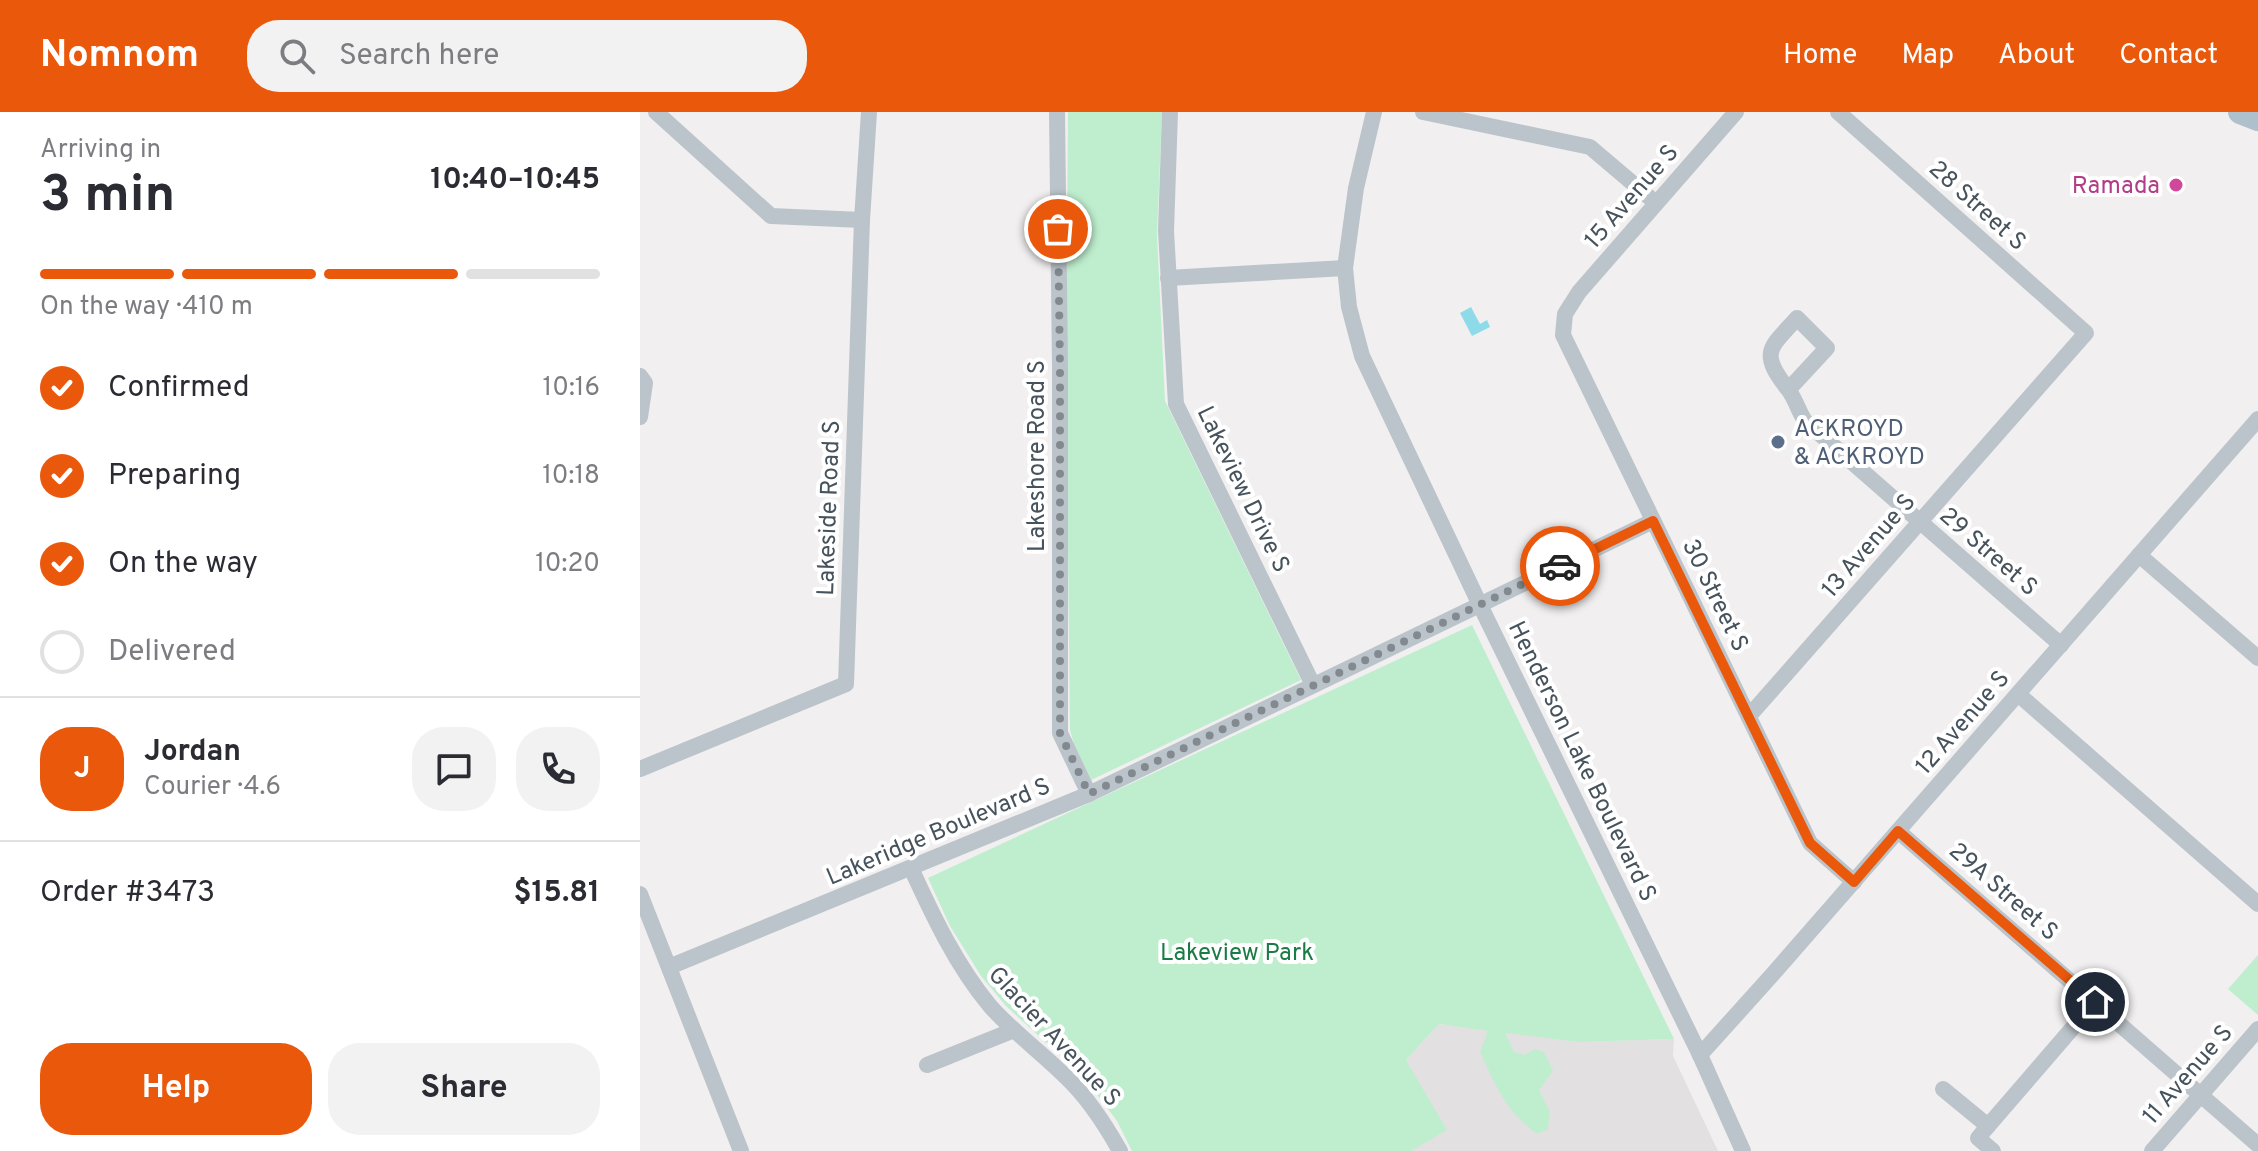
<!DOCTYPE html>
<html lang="en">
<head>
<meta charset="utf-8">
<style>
  body { margin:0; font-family:Overpass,sans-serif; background:#f2f2f3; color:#2b2b33; height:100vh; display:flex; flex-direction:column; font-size:30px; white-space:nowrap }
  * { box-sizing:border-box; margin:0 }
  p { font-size:26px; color:#7c7c81 }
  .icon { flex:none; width:44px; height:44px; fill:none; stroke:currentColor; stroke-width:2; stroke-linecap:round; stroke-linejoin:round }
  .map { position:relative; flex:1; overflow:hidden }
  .drawer { display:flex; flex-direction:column; background:#fff; width:640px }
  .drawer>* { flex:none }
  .pin { position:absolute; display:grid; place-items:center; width:68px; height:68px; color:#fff; margin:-34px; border:4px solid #fff; border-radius:50%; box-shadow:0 2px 8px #0007 }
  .courier { position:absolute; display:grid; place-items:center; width:80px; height:80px; margin:-40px; border:6px solid #ea580c; border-radius:50%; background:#fff; color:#222; box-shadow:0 2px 10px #0007 }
  .head em { font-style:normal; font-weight:700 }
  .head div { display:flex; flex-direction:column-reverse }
  .head { display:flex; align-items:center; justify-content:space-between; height:136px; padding:0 40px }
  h1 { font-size:52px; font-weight:700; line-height:60px }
  .bar { display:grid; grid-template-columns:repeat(4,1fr); gap:12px 8px; align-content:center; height:96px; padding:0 40px }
  .bar i { height:10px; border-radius:6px; background:#e1e1e2 }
  .bar .selected { background:#ea580c }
  .bar p { grid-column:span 4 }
  .line { display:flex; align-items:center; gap:20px; padding:0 40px; border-top:2px solid #e1e1e2 }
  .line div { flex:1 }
  .round { display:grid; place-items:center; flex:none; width:84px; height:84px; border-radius:32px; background:#f2f2f3 }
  ol { padding:0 40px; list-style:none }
  li { display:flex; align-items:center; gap:24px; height:88px }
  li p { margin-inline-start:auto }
  li .icon { padding:8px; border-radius:50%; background:#ea580c; color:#fff; stroke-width:4 }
  li:last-child { color:#7c7c81 }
  li i { width:44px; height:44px; border:4px solid #e1e1e2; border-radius:50% }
  .primary-button { display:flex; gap:16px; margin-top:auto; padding:16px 40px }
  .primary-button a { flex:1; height:92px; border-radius:32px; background:#ea580c; color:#fff; font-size:32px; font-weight:700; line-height:92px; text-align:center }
  .primary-button a+a { background:#f2f2f3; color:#2b2b33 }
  header { display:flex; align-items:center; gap:48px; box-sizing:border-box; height:112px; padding:0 40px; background:#ea580c; color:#fff }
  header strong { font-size:38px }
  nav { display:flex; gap:44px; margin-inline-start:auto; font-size:28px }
  .search { width:560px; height:72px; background:#f2f2f3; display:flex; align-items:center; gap:20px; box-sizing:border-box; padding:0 28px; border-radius:32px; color:#7c7c81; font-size:30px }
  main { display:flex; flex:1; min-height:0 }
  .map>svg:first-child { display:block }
  .education { fill:#e2e0e1 }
  .green { fill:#bfeece }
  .water { fill:#8ddbe9 }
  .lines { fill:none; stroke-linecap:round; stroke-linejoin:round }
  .minor { stroke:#bbc4cb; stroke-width:16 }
  .primary { stroke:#afc0cd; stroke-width:24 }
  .done { stroke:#828a8f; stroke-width:8; stroke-dasharray:0 14.4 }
  .route { stroke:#ea580c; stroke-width:10 }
  .hotel-dot { fill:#d1479c; stroke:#fff; stroke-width:3 }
  .service-dot { fill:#5c6f8a; stroke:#fff; stroke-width:3 }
  .labels { text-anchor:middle; stroke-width:8; stroke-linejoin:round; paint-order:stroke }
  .hotel-label { font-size:24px; fill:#b23c85; stroke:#fff; text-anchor:end }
  .street-label { font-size:24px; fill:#47535c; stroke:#fff }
  .service-label { font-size:24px; fill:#4e5e75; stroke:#fff; text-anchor:start }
  .park-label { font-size:24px; fill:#1a7b45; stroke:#fff }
</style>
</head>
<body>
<header>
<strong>Nomnom</strong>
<div class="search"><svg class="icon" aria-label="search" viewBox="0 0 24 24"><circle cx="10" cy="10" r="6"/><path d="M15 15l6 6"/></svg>Search here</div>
<nav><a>Home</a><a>Map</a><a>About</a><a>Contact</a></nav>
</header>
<main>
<section class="drawer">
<div class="head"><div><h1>3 min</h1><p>Arriving in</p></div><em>10:40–10:45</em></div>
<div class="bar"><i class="selected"></i><i class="selected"></i><i class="selected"></i><i></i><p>On the way · 410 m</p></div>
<ol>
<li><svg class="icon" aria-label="check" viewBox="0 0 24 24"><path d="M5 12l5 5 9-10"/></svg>Confirmed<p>10:16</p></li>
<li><svg class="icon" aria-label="check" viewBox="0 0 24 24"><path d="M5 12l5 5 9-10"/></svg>Preparing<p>10:18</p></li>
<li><svg class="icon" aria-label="check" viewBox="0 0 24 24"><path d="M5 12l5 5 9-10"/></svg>On the way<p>10:20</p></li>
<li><i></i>Delivered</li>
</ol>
<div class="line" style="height:144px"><b class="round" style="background:#ea580c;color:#fff">J</b><div><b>Jordan</b><p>Courier · 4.6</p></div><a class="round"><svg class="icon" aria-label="chat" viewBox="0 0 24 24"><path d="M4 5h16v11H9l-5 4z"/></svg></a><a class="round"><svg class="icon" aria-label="phone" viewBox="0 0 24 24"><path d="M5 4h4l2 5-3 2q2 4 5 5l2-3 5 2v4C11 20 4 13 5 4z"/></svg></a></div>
<div class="line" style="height:104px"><div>Order #3473</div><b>$15.81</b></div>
<div class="primary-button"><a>Help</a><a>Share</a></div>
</section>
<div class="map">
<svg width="1618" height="1039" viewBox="0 0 1618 1039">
  <rect width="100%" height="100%" fill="#f1efef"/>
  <path class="education" d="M 799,912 L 939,930 L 1034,927 L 1033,944 L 1078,1039 L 683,1039 Z"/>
  <g class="green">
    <path d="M 428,0 L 522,0 L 517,123 L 525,289 L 661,568 L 451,668 L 434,632 L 430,618 L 426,252 Z"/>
    <path d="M 832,513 L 1034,927 L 939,930 L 865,921 L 874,940 L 885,943 L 895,937 L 904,940 L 913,959 L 899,978 L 910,1000 L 908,1017 L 897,1022 C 866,1000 856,974 840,940 L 848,919 L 799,912 L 766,948 L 807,1018 L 771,1039 L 492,1039 L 477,1009 L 444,965 L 366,894 L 341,864 L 310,814 L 288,766 Z"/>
    <path d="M 1618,843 L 1618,903 L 1588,877 Z"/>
  </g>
  <path class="water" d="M 831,195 L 840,212 L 847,208 L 850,215 L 832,224 L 820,201 Z"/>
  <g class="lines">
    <g class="minor">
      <path d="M 16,0 L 131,104 L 222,108"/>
      <path d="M 417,0 L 420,256 L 420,621 L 449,682"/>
      <path d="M 530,0 L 526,119 L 536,292 L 673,573"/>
      <path d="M 734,0 L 716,76 L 705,156 L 709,195 L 722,244 L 840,493 L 1060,943 L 1103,1039"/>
      <path d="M 783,0 L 950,35 L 1016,91"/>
      <path d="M 1096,0 L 939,180 L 925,202 L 923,223 L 1170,731 L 1214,770"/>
      <path d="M 528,166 L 705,156"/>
      <path d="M 0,264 L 5,271 L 0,305"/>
      <path d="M 1149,277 L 1187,236 L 1157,206 C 1130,236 1119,240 1147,276 C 1155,285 1158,299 1165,309 L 1421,533"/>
      <path d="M 1499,443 L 1618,546"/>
      <path d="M 1378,582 L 1618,792"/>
      <path d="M 1109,604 L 1446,221 L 1198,0"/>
      <path d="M 0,657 L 206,572 L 222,108 L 229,0"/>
      <path d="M 1258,719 L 1618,1033"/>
      <path d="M 271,756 C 293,804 316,853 350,894 C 373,920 402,941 426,965 C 449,987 465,1012 480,1039"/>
      <path d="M 0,782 L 101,1039"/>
      <path d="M 29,855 L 449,682 L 1013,409"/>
      <path d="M 1060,943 L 1132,863 L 1618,307"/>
      <path d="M 287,953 L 374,918"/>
      <path d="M 1303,977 L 1348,1014 L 1338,1026 L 1353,1039"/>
      <path d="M 1348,1014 L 1455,890"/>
      <path d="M 1512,1039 L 1618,917"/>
    </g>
    <path class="primary" d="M 1600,0 L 1618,7"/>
  </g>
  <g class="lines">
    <path class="done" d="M 418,117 L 420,256 L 420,621 L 449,682 L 920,454"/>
    <path class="route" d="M 920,454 L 1013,409 L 1170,731 L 1214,770 L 1258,719 L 1455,890"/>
  </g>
  <circle class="hotel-dot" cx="1536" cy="73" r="8"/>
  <circle class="service-dot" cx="1138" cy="330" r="8"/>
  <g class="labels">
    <g class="hotel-label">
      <text x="1520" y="81">Ramada</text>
    </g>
    <g class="street-label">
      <text transform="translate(991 84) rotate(-49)" y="8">15 Avenue S</text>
      <text transform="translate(1338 93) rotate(42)" y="8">28 Street S</text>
      <text transform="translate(396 344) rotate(-90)" y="8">Lakeshore Road S</text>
      <text transform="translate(604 377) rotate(64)" y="8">Lakeview Drive S</text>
      <text transform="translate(188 396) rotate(-88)" y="8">Lakeside Road S</text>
      <text transform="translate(1228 433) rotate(-49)" y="8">13 Avenue S</text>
      <text transform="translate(1349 439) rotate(41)" y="8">29 Street S</text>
      <text transform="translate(1076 483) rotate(64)" y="8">30 Street S</text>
      <text transform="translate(1322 610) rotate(-49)" y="8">12 Avenue S</text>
      <text transform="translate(943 649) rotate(64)" y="8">Henderson Lake Boulevard S</text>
      <text transform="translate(298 719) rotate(-23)" y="8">Lakeridge Boulevard S</text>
      <text transform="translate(1364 779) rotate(41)" y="8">29A Street S</text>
      <text transform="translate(415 924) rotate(47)" y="8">Glacier Avenue S</text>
      <text transform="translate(1547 962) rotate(-49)" y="8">11 Avenue S</text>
    </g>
    <g class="service-label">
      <text x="1154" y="324">ACKROYD<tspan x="1154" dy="28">&amp; ACKROYD</tspan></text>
    </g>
    <g class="park-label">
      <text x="597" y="848">Lakeview Park</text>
    </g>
  </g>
</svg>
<div class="pin" style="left:418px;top:117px;background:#ea580c"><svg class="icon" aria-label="bag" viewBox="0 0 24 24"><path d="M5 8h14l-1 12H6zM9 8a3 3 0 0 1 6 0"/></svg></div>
<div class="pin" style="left:1455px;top:890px;background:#1f2937"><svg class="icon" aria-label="home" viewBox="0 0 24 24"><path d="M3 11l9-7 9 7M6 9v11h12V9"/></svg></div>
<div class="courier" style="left:920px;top:454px"><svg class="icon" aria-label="car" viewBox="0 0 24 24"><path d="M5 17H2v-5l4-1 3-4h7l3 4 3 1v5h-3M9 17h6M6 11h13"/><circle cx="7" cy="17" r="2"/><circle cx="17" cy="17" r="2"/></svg></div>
</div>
</main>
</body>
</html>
